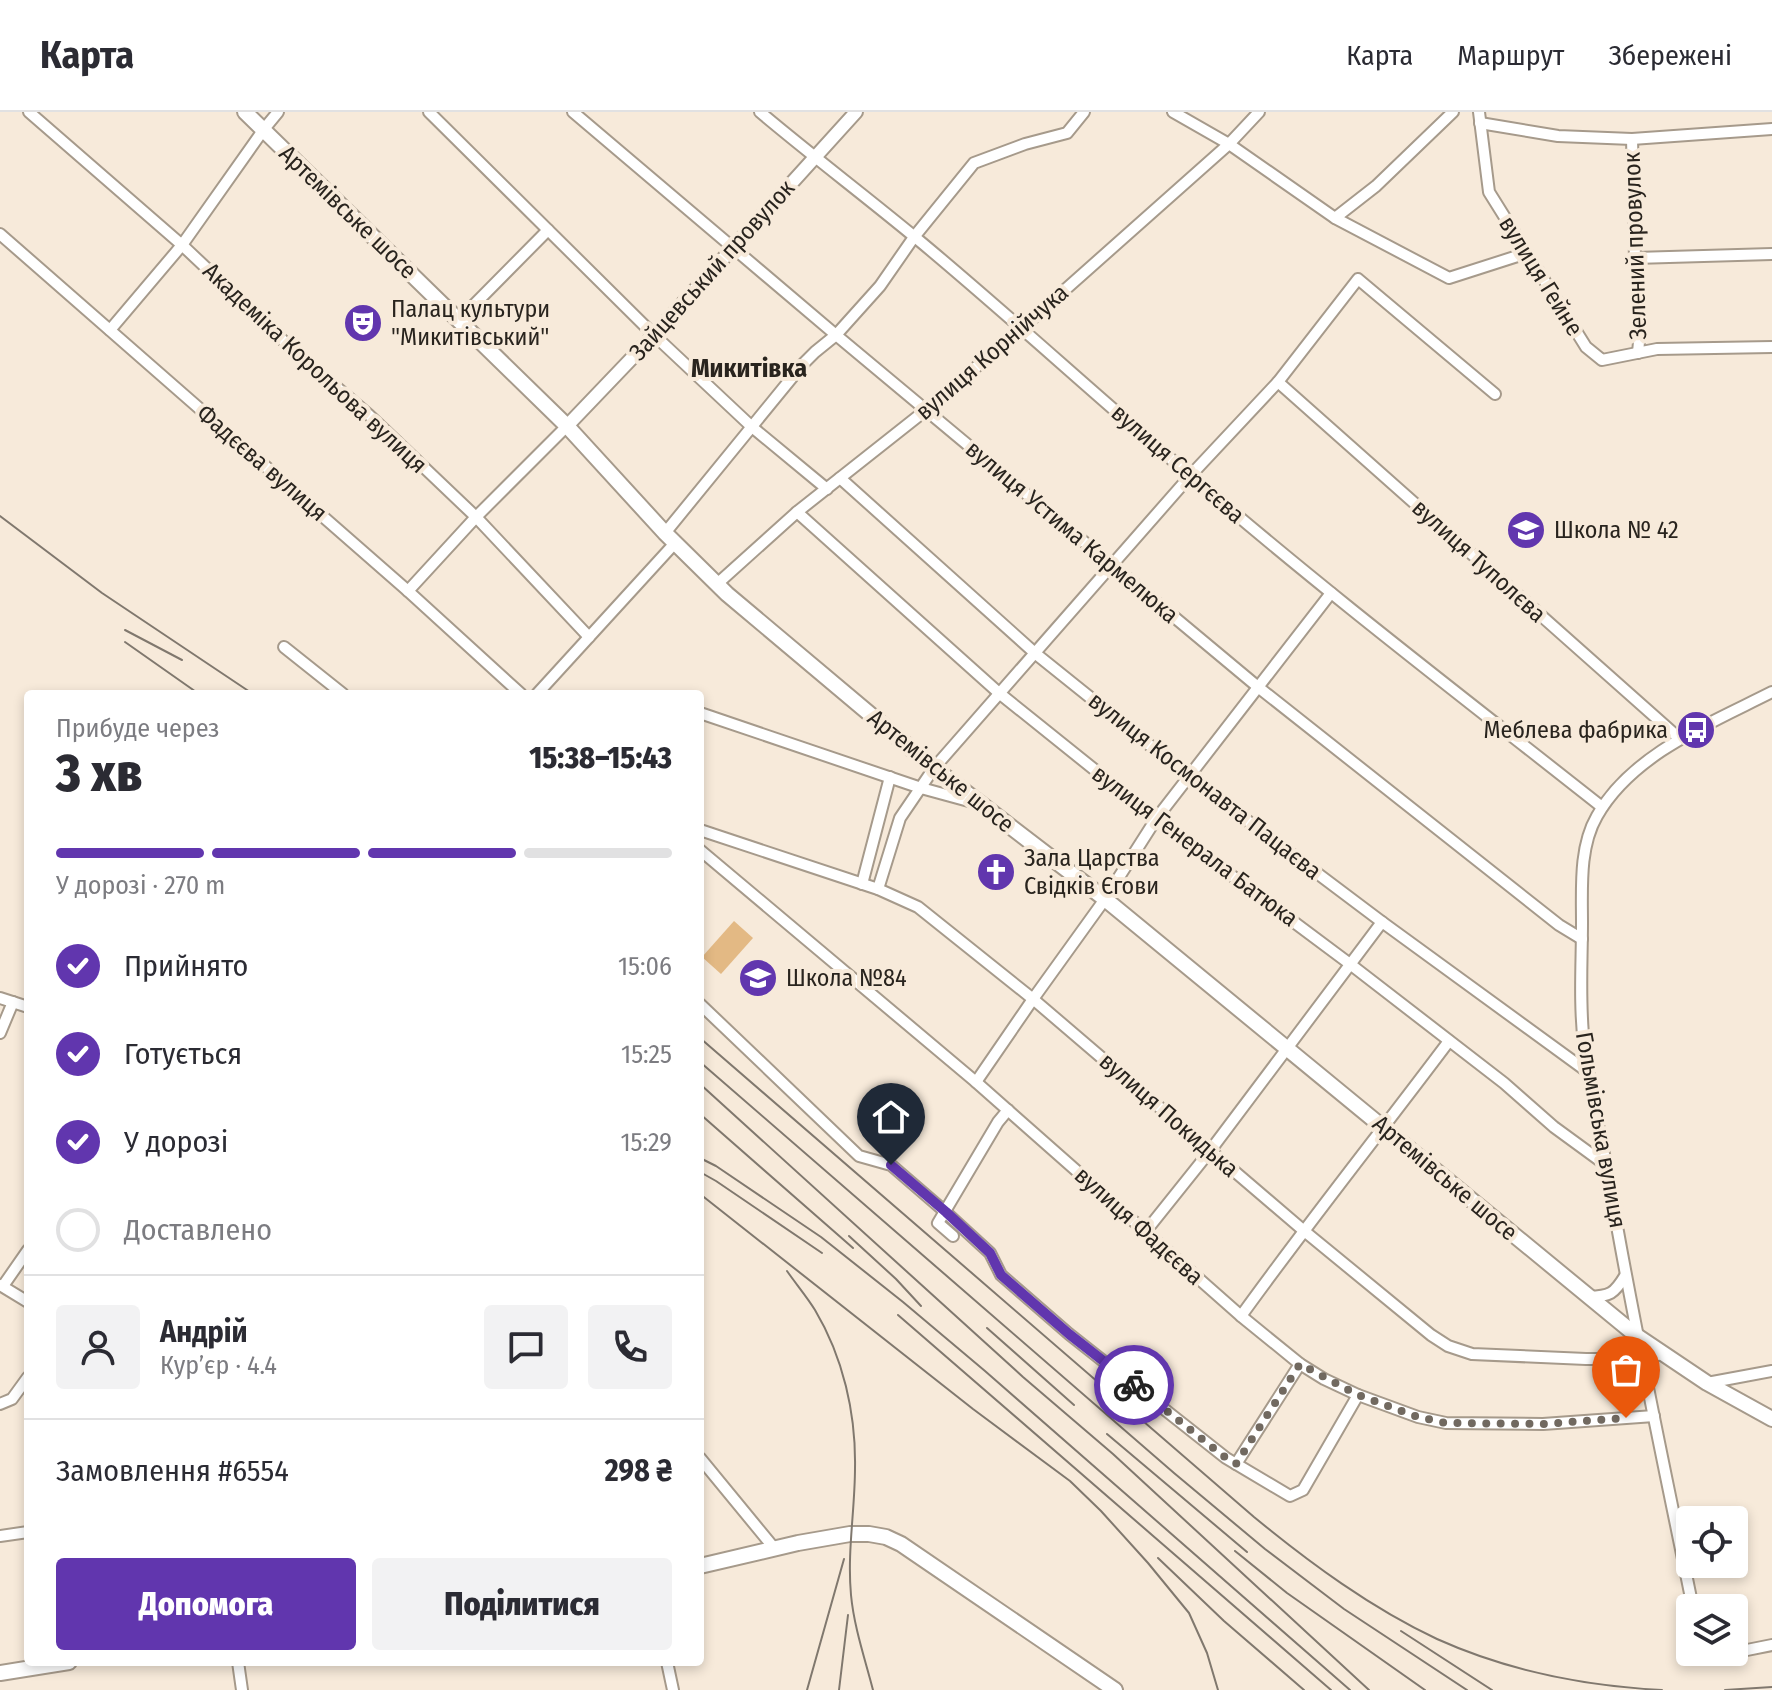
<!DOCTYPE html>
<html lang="uk">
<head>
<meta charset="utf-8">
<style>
  body { margin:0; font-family:"Fira Sans Condensed",sans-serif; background:#f2f2f3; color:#2b2b33; height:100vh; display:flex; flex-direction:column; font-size:30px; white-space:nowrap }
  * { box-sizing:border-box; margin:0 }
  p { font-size:26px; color:#7c7c81 }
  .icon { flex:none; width:44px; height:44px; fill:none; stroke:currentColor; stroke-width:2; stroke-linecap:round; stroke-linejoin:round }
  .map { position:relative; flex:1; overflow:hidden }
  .sheet { position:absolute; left:24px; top:578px; width:680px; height:976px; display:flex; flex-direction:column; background:#fff; border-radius:8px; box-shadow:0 4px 12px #0003 }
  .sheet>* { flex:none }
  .fabs { position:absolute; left:1676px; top:1394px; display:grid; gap:16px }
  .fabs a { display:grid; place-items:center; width:72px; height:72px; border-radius:8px; background:#fff; box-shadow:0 4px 12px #0003; font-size:40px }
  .pin { position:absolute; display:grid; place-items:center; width:68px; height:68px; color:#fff; margin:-82px -34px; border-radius:50% 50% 50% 0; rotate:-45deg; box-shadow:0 0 8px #0007 }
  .pin .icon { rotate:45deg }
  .courier { position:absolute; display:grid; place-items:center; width:80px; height:80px; margin:-40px; border:6px solid #6136ae; border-radius:50%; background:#fff; color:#222; box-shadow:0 2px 10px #0007 }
  .head em { font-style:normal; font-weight:800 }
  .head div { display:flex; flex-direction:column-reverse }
  .head { display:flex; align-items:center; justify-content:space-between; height:136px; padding:0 32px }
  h1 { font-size:52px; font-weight:800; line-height:60px }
  .bar { display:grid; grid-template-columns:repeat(4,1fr); gap:12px 8px; align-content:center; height:96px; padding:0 32px }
  .bar i { height:10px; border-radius:6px; background:#e1e1e2 }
  .bar .on { background:#6136ae }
  .bar p { grid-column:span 4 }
  .line { display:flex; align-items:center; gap:20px; padding:0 32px; border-top:2px solid #e1e1e2 }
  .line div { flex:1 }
  .round { display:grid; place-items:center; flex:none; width:84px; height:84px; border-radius:8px; background:#f2f2f3 }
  ol { padding:0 32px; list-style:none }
  li { display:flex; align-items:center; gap:24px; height:88px }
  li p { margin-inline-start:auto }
  li .icon { padding:8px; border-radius:50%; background:#6136ae; color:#fff; stroke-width:4 }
  li:last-child { color:#7c7c81 }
  li i { width:44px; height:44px; border:4px solid #e1e1e2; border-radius:50% }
  .button { display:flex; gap:16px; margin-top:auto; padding:16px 32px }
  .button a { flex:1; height:92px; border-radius:8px; background:#6136ae; color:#fff; font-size:32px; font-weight:800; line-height:92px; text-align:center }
  .button a+a { background:#f2f2f3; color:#2b2b33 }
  header { display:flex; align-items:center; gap:48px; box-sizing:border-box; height:112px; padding:0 40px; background:#fff; border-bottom:2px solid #e1e1e2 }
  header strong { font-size:38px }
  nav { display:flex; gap:44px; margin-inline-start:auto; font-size:28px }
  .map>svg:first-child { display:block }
  .green { fill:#e3b984 }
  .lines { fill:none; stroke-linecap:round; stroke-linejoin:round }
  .minor-casing { stroke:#a69a8b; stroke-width:14 }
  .tertiary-casing { stroke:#a69a8b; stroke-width:16 }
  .secondary-casing { stroke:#a69a8b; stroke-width:18 }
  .minor { stroke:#fff; stroke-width:10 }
  .tertiary { stroke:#fff; stroke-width:12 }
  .secondary { stroke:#fff; stroke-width:14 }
  .rail { stroke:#80786e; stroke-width:2 }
  .done { stroke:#716960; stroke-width:8; stroke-dasharray:0 14.4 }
  .route { stroke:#6136ae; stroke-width:10 }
  .labels { text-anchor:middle; stroke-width:8; stroke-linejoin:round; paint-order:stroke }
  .street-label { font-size:24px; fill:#29241e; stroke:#f7eada }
  .poi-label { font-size:24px; fill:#29241e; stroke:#f7eada; text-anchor:start }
  .neighbourhood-label { font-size:26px; font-weight:bold; fill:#29241e; stroke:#f7eada }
</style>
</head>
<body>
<header>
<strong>Карта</strong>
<nav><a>Карта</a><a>Маршрут</a><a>Збережені</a></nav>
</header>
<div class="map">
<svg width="1772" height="1578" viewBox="0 0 1772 1578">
  <rect width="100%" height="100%" fill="#f7eada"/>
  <path class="green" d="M 734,809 L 753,826 L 721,862 L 702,845 Z"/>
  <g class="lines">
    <defs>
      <g id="minor">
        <path d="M 29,0 L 182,133 L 292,237 L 369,303 L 476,405 L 589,525"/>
        <path d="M 429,0 L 654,223 L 752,315 L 827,377"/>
        <path d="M 573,0 L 836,223 L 1258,575 L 1559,813 L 1582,827"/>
        <path d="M 760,0 C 811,43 864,83 916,126 C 1009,203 1098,286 1191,364 C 1324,479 1464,586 1602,695"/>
        <path d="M 1173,0 L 1229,32 L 1335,106 L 1449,166 L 1527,141"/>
        <path d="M 1479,0 L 1489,80 L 1586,235 L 1602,248 L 1657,237 L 1772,235"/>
        <path d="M 1480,11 L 1558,24 L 1632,27 L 1772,17"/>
        <path d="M 1632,27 L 1635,146 L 1641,207 L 1638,241"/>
        <path d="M 1335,106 L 1376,74 L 1453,0"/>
        <path d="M 0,122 L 408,479 L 521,582"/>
        <path d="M 1635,146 L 1772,142"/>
        <path d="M 459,208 L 548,118"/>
        <path d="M 110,218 L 182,133 L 264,17 L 278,0"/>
        <path d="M 1278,270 L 1680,627"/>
        <path d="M 840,366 L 1036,542 L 1188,664 L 1382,810 L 1588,960"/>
        <path d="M 797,400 L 999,581 L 1156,707 L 1350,852 L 1504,971 L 1554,1015 L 1606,1053"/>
        <path d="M 665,421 L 803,252 L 815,240 L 836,223 L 880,174 L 914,125 L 974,51 L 1025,32 L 1067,21 L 1084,0"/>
        <path d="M 717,472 L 797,400 L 926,298 L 1022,216 L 1229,32 L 1259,0"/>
        <path d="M 408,479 L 476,405 L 567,314"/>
        <path d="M 284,535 L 343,582"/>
        <path d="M 537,582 L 675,431"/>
        <path d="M 700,601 L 921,676 L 976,691"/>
        <path d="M 700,718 L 878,777 L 918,795 L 1033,887 L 1303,1118 L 1431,1223 L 1448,1234 L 1472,1242 L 1586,1247 L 1642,1247 L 1662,1242"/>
        <path d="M 700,738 L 976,970 L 1241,1204 L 1300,1252 L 1324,1267 L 1358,1283 L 1418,1305 L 1446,1311 L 1543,1312 L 1654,1304"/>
        <path d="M 862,772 L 890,665"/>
        <path d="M 878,777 L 900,706 L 934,656 L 1190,364 L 1278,270 L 1358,167 L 1495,282"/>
        <path d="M 0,886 L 28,895"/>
        <path d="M 700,892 L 859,1044 L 891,1053 L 942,1097 L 990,1141 L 1001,1163 L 1069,1222 L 1226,1346 L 1290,1384 L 1303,1378 L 1358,1283"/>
        <path d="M 0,921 L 13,890"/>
        <path d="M 976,970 L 1033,887 L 1105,787 L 1156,707 L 1331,481"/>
        <path d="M 1146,1119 L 1210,1039 L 1382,810"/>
        <path d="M 953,1124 L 938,1111 L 998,1010 L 1008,998"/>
        <path d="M 0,1173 L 28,1190"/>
        <path d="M 3,1174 L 28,1138"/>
        <path d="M 1589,1185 C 1610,1184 1614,1182 1625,1164"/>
        <path d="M 1241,1204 C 1308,1111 1380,1021 1449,929"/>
        <path d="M 1707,1271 L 1772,1259"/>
        <path d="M 0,1292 L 12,1287 L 28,1265"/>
        <path d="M 700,1346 L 774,1436"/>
        <path d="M 1236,1352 L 1300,1252"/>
        <path d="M 0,1424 L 28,1420"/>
        <path d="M 1693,1496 C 1665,1358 1635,1220 1611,1080 C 1603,1031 1590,982 1584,932 C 1579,892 1582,850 1582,811 C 1582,776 1579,735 1597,704 C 1632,642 1711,611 1772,580"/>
        <path d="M 1734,1538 L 1747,1538 L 1772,1533"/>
        <path d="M 238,1550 L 242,1578"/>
        <path d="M 667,1550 L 673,1578"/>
      </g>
      <path id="tertiary" d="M 567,314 L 654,223 L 856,0"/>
      <g id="secondary">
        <path d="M 245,0 L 567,314 L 665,421 L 727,482 L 934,656 L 1105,787 L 1637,1224 L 1707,1271 L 1772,1307"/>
        <path d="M 700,1454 L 798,1431 L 850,1422 L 869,1422 L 886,1425 L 901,1432 L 1115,1578"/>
        <path d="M 0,1561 L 69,1550"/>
      </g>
    </defs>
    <use href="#minor" class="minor-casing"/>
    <use href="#tertiary" class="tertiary-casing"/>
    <use href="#secondary" class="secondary-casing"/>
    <use href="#minor" class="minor"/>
    <use href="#tertiary" class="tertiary"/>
    <use href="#secondary" class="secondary"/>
    <g class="rail">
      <path d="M 0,404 L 102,481 L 253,582"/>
      <path d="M 125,518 L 182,548"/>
      <path d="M 125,530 L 199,582"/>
      <path d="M 700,926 L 1254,1405 C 1310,1451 1371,1496 1437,1527 C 1508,1559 1585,1574 1662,1578"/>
      <path d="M 700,950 L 1174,1361 L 1265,1437 L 1344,1497 L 1467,1578"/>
      <path d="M 700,972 L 1023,1265 L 1113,1342 L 1369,1578"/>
      <path d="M 700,1002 L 853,1136"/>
      <path d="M 700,1046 L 716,1054 L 821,1125 L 903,1190 L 985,1259 L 1350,1578"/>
      <path d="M 700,1060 L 716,1069 L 822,1141"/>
      <path d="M 700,1082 L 973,1297 L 1070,1369 L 1101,1399 L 1148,1451 L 1189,1501 L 1207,1541 L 1218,1578"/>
      <path d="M 849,1124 L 896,1167 L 921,1194"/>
      <path d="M 787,1159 C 796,1172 807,1185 815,1198 C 843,1245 856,1301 855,1356 C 855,1398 847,1440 851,1483 C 854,1515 865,1547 873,1578"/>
      <path d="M 898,1203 L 1331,1578"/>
      <path d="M 987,1216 L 1074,1293"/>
      <path d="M 1107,1322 L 1247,1440"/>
      <path d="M 1235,1439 L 1287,1481 L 1425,1578"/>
      <path d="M 1158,1446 L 1224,1509 L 1304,1578"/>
      <path d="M 1401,1519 L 1492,1578"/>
      <path d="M 807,1578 L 844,1447"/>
      <path d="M 839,1578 L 848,1503"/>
      <path d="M 1725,1578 L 1772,1575"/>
    </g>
  </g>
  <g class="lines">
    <path class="done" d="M 1134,1273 L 1226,1346 L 1236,1352 L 1300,1252 L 1358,1283 L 1418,1305 L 1446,1311 L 1543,1312 L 1626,1306"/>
    <path class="route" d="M 891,1053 L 946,1100 L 990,1141 L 1001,1163 L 1069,1222 L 1134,1273"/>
  </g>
  <defs>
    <symbol id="theatre-disc" viewBox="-11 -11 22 22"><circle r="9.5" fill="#6136ae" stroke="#f7eada"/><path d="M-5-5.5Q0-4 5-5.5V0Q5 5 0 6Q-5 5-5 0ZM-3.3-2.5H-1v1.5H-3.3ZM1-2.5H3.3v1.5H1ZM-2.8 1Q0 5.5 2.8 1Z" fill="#fff"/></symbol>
    <symbol id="school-disc" viewBox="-11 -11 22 22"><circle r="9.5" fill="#6136ae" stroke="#f7eada"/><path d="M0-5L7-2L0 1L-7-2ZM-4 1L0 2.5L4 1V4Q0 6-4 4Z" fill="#fff"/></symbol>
    <symbol id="bus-disc" viewBox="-11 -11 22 22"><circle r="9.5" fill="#6136ae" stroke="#f7eada"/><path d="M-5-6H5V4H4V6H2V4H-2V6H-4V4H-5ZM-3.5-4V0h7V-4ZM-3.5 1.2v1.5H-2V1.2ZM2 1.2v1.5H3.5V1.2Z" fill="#fff"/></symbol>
    <symbol id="church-disc" viewBox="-11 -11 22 22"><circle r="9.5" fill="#6136ae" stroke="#f7eada"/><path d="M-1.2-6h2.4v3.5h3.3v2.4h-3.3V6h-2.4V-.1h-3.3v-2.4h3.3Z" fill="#fff"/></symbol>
  </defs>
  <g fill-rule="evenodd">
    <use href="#theatre-disc" x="341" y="189" width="44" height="44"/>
    <use href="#school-disc" x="1504" y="396" width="44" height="44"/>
    <use href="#bus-disc" x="1674" y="596" width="44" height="44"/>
    <use href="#church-disc" x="974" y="738" width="44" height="44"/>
    <use href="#school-disc" x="736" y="844" width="44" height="44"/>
  </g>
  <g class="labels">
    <g class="street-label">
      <text transform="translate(348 100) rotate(44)" y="8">Артемівське шосе</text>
      <text transform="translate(1635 134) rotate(-92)" y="8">Зелений провулок</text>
      <text transform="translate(712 158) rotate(-48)" y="8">Зайцевський провулок</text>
      <text transform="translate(1541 164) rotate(58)" y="8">вулиця Гейне</text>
      <text transform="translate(992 240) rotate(-41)" y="8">вулиця Корнійчука</text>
      <text transform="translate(315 256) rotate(43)" y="8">Академіка Корольова вулиця</text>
      <text transform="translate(262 351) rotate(41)" y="8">Фадєєва вулиця</text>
      <text transform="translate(1178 352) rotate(41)" y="8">вулиця Сергєєва</text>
      <text transform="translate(1072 420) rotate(40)" y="8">вулиця Устима Кармелюка</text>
      <text transform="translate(1479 449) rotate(42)" y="8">вулиця Туполєва</text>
      <text transform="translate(941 659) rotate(39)" y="8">Артемівське шосе</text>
      <text transform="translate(1205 674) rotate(38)" y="8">вулиця Космонавта Пацаєва</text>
      <text transform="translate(1195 734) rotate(37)" y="8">вулиця Генерала Батюка</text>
      <text transform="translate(1169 1003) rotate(41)" y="8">вулиця Покидька</text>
      <text transform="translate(1601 1018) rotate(80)" y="8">Гольмівська вулиця</text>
      <text transform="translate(1445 1066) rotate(40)" y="8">Артемівське шосе</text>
      <text transform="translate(1139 1114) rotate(42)" y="8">вулиця Фадєєва</text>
    </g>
    <g class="poi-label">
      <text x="391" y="205">Палац культури<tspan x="391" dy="28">"Микитівський"</tspan></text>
      <text x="1554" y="426">Школа № 42</text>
      <text x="1668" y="626" text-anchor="end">Меблева фабрика</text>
      <text x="1024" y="754">Зала Царства<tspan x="1024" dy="28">Свідків Єгови</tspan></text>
      <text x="786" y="874">Школа №84</text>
    </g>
    <g class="neighbourhood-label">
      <text x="749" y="265">Микитівка</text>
    </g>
  </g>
</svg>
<div class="fabs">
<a><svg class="icon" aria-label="locate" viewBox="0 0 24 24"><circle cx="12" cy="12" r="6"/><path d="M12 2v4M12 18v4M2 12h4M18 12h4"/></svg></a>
<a><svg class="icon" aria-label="layers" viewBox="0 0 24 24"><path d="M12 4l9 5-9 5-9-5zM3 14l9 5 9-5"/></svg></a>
</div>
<div class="pin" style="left:1626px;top:1306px;background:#ea580c"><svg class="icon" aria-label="bag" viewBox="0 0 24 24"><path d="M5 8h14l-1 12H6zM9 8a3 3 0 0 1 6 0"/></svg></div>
<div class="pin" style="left:891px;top:1053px;background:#1f2937"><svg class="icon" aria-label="home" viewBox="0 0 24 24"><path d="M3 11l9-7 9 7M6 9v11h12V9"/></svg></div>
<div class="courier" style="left:1134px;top:1273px"><svg class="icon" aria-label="bike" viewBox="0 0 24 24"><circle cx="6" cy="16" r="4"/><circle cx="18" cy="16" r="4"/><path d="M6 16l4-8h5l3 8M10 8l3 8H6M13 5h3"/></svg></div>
<section class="sheet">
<div class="head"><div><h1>3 хв</h1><p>Прибуде через</p></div><em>15:38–15:43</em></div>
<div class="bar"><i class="on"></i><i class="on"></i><i class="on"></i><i></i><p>У дорозі · 270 m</p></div>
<ol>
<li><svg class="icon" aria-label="check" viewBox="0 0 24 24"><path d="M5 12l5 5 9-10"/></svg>Прийнято<p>15:06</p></li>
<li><svg class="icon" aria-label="check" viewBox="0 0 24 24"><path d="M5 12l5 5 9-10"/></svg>Готується<p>15:25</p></li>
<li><svg class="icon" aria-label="check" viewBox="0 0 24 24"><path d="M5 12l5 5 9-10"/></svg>У дорозі<p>15:29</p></li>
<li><i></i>Доставлено</li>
</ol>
<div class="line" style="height:144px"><a class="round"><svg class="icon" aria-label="person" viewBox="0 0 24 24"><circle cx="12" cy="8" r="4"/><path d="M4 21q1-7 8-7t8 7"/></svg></a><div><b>Андрій</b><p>Кур’єр · 4.4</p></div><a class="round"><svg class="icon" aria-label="chat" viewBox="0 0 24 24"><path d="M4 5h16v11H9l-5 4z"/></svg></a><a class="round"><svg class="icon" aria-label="phone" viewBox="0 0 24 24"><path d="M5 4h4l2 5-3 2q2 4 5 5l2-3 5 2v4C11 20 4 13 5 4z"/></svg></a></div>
<div class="line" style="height:104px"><div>Замовлення #6554</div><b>298 ₴</b></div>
<div class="button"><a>Допомога</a><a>Поділитися</a></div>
</section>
</div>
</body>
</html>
